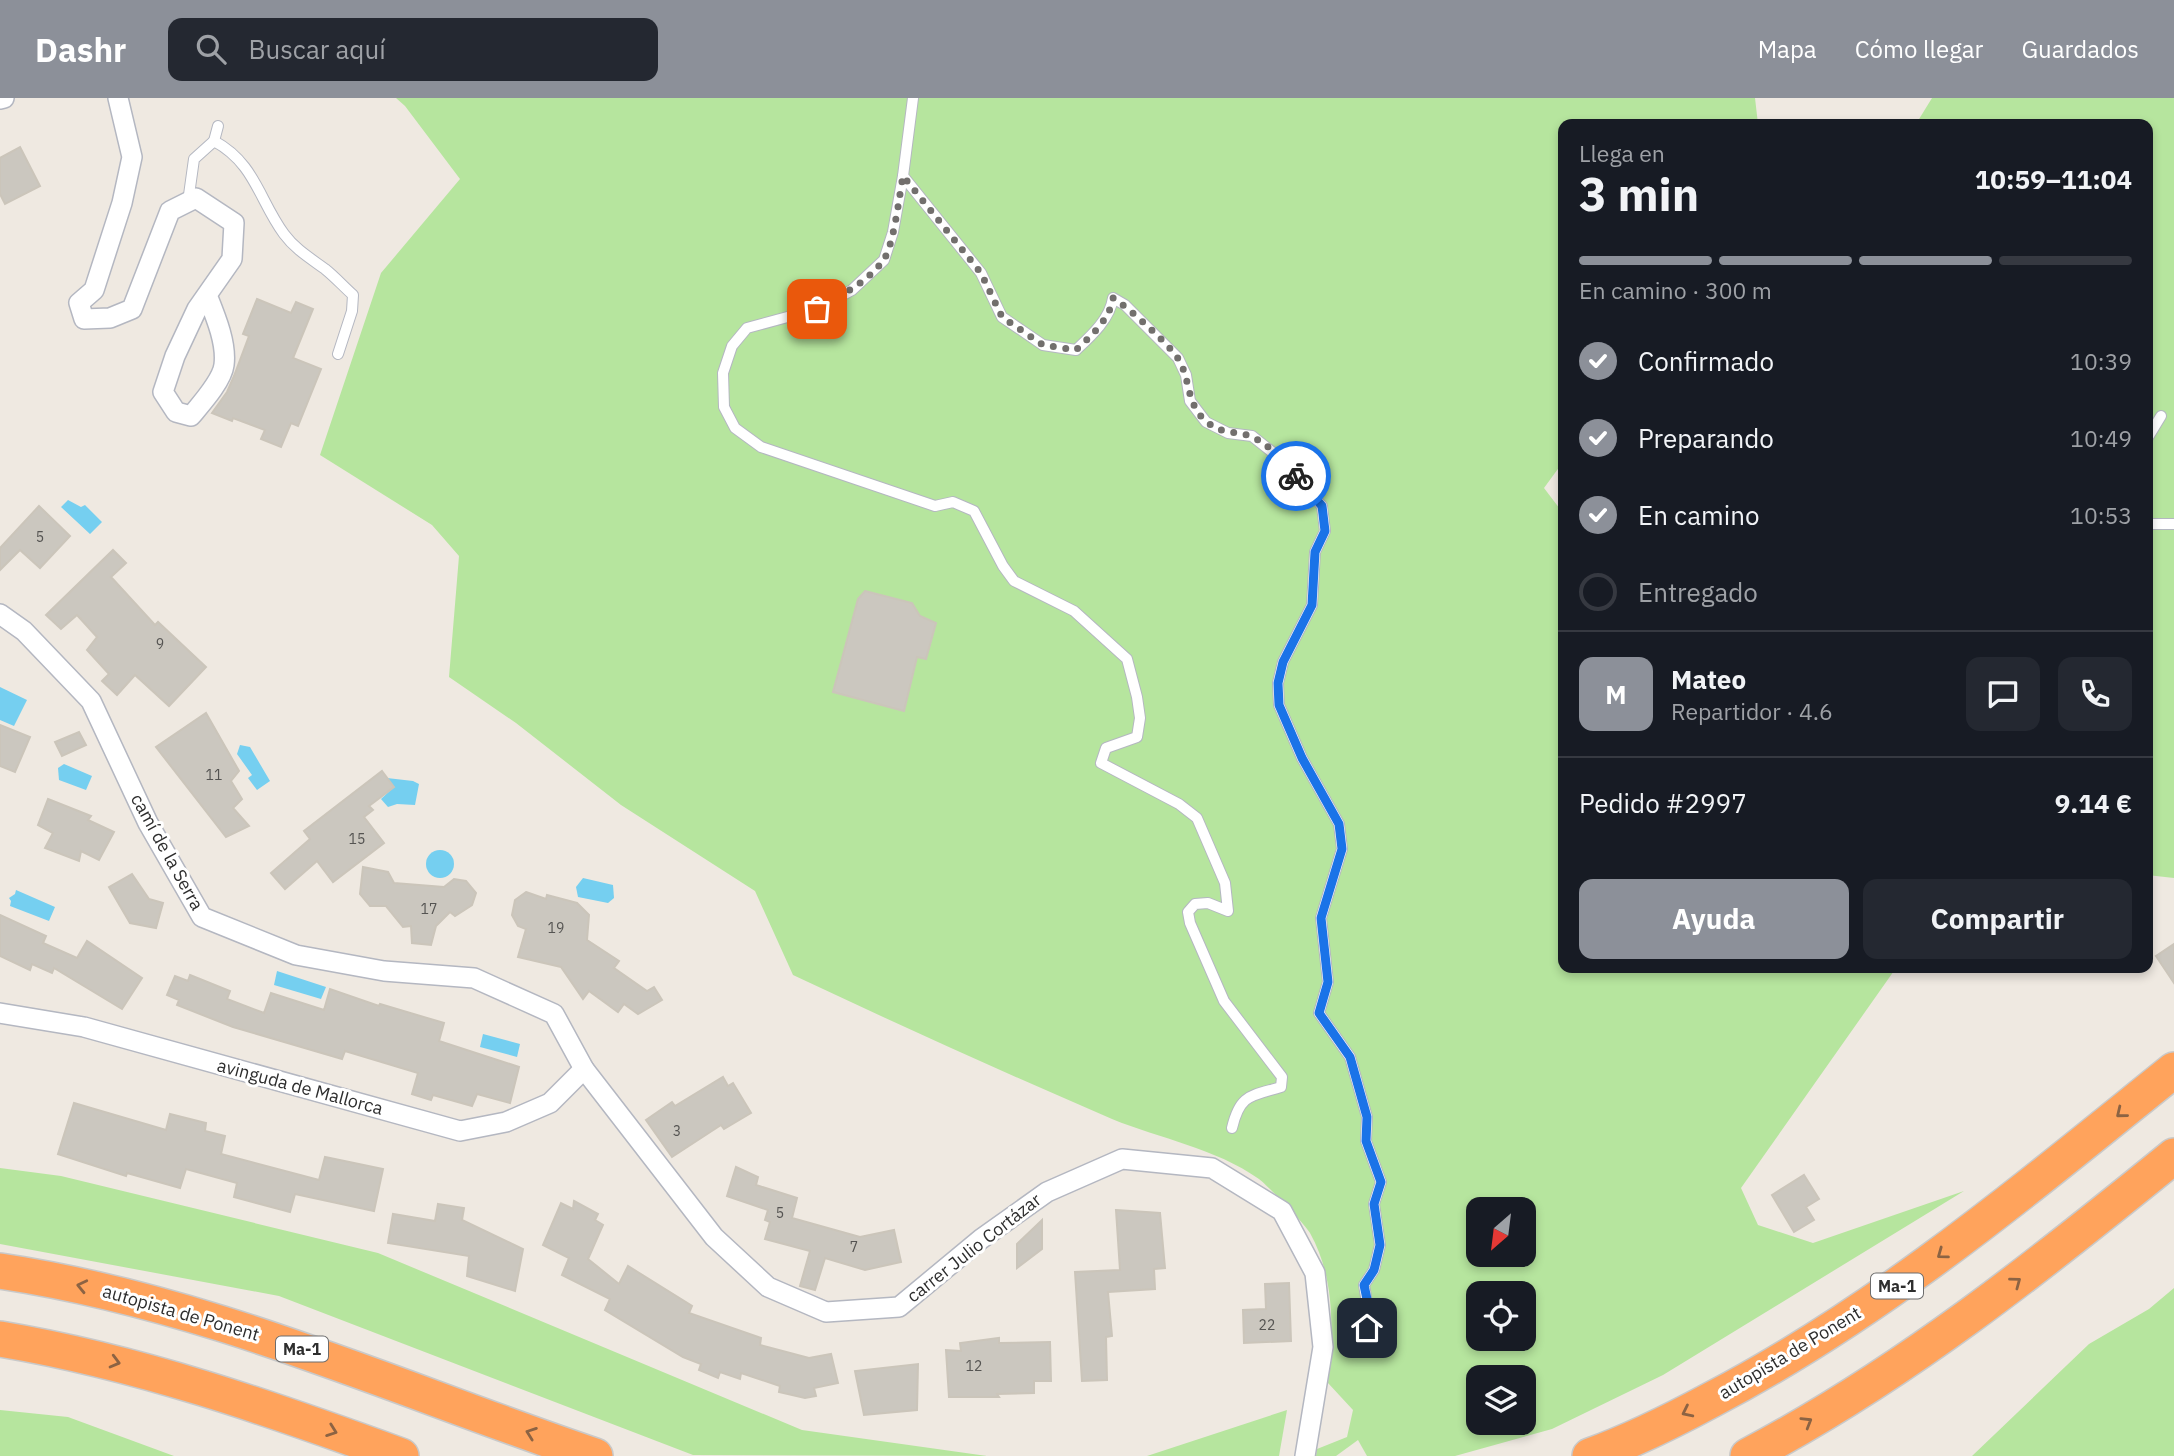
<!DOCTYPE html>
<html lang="es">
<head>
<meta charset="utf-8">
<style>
  body { margin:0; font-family:"IBM Plex Sans",sans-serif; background:#242831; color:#f1f3f6; height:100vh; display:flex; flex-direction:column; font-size:26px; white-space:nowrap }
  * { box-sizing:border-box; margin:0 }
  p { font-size:23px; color:#9ea1a6 }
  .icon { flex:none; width:38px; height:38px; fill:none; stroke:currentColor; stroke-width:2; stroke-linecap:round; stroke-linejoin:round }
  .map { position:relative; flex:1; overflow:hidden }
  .details { position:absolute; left:1558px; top:21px; width:595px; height:854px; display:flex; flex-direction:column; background:#171b24; border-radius:14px; box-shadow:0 4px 10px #0003 }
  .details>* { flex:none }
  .needle { width:46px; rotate:208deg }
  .fabs { position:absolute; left:1466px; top:1099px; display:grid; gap:14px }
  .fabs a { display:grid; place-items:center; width:70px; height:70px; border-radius:14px; background:#171b24; box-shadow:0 4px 10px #0003; font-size:35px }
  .pin { position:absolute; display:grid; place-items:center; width:60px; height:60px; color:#fff; margin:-30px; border-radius:14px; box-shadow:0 4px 10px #0006 }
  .courier { position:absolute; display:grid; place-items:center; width:70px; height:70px; margin:-35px; border:5px solid #1a73e8; border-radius:50%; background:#fff; color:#222; box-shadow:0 2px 9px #0007 }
  .headline em { font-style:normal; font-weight:700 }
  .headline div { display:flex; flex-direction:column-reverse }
  .headline { display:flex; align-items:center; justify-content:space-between; height:119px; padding:0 21px }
  h1 { font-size:46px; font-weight:700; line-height:52px }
  .bar { display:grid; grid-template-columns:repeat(4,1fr); gap:10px 7px; align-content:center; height:84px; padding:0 21px }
  .bar i { height:9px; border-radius:5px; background:#363941 }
  .bar .active { background:#8c9099 }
  .bar p { grid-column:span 4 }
  .line { display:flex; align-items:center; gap:18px; padding:0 21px; border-top:2px solid #363941 }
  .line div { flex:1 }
  .round { display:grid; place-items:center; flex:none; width:74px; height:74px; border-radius:14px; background:#242831 }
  ol { padding:0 21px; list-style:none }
  li { display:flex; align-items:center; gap:21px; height:77px }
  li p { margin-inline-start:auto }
  li .icon { padding:7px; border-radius:50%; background:#8c9099; color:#fff; stroke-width:4 }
  li:last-child { color:#9ea1a6 }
  li i { width:38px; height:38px; border:4px solid #363941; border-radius:50% }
  .button { display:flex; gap:14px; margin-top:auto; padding:14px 21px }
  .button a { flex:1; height:80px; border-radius:14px; background:#8c9099; color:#fff; font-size:28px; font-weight:700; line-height:80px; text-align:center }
  .button a+a { background:#242831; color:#f1f3f6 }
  header { display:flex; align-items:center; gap:42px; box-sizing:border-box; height:98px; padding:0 35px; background:#8c9099; color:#fff }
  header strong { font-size:33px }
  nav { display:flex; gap:38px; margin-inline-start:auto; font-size:24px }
  .search { width:490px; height:63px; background:#242831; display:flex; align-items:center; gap:18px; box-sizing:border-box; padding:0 24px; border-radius:14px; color:#9ea1a6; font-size:26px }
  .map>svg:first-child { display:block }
  .green { fill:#b6e59e; fill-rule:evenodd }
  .water { fill:#75cff0 }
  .building { fill:#cbc7bf; stroke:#cbc5ba; stroke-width:2 }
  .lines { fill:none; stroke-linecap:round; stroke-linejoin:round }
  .lane-casing { stroke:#b4b7c1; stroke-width:12 }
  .street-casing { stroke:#b4b7c1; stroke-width:22 }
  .highway-casing { stroke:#c9c9c9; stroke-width:38 }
  .lane { stroke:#fff; stroke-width:10 }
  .street { stroke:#fff; stroke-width:19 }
  .highway { stroke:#ffa35c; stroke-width:35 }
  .oneway { stroke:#8c6343 }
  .done { stroke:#726f6d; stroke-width:7; stroke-dasharray:0 12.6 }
  .route { stroke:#1a73e8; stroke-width:9 }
  .labels { text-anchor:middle; stroke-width:6; stroke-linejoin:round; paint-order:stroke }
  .number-label { font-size:14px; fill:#555452 }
  .shield { fill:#fff; stroke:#6d6d6d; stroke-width:2 }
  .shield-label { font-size:16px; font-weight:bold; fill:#2e2e2e }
  .street-label { font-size:18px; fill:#2e2e2e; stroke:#fff }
</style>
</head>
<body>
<header>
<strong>Dashr</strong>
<div class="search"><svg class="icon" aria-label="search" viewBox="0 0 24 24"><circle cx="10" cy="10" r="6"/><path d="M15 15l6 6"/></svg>Buscar aquí</div>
<nav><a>Mapa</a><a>Cómo llegar</a><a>Guardados</a></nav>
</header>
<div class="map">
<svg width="2174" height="1358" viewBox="0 0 2174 1358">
  <rect width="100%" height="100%" fill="#efe9e1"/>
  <g class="green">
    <path d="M 396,0 L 1755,0 L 1758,26 L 1563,26 L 1563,364 L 1544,390 L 1563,415 L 1563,870 L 1896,870 L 1741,1090 L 1758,1127 L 1813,1145 L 1964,1093 L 1663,1277 L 1552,1331 L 1455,1358 L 1367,1358 L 1358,1342 L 1336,1358 L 1316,1358 L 1317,1351 L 1347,1339 L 1353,1312 L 1328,1285 C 1333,1234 1336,1182 1310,1135 C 1303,1124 1269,1089 1259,1081 C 1215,1050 1161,1041 1112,1021 C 1005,975 899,927 793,877 L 755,793 L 621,707 L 516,625 L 449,579 L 459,458 L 432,427 L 320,357 L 381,175 L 460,81 L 405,8 ZM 1479,1111 L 1524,1111 L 1524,1157 L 1479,1157 ZM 1479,1195 L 1524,1195 L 1524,1241 L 1479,1241 ZM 1479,1279 L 1524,1279 L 1524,1325 L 1479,1325 Z"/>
    <path d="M 1932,0 L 2174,0 L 2174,780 L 2147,777 L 2147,26 L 1916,26 Z"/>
    <path d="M 0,1070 L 61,1078 L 378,1155 L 802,1332 L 987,1358 L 693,1357 L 279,1198 L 0,1146 Z"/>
    <path d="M 2174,1190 L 2174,1358 L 1972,1358 L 2089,1246 L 2149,1211 Z"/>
    <path d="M 0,1312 L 68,1319 L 174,1358 L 0,1358 Z"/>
    <path d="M 1287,1312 L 1279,1358 L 1147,1358 Z"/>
  </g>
  <g class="water">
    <path d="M 68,402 L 81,409 L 85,407 L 102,424 L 90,436 L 61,409 Z"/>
    <path d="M 0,589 L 27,602 L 14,628 L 0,622 Z"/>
    <path d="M 240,647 L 250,649 L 270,683 L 257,692 L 248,680 L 252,677 L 237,656 Z"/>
    <path d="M 64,666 L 92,678 L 86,692 L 59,682 L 58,670 Z"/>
    <path d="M 387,680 L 413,683 L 419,686 L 415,707 L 397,706 L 388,709 L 381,701 L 394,689 Z"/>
    <circle cx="440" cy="766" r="14"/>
    <path d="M 583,780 L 613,787 L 614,800 L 608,805 L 578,799 L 576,789 Z"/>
    <path d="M 16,792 L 55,809 L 49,823 L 10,808 L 11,803 L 9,800 L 15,796 Z"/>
    <path d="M 277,873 L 326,889 L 321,901 L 274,887 Z"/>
    <path d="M 483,936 L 520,946 L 517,959 L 480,949 Z"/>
  </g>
  <g class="building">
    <path d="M 20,49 L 40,88 L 5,106 L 0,96 L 0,60 Z"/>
    <path d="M 257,201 L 291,215 L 296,204 L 313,211 L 293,260 L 321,271 L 298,328 L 291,325 L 281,349 L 261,341 L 265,332 L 233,320 L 232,323 L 212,315 L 227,294 L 234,278 L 249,238 L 243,236 Z"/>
    <path d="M 39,408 L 70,438 L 40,470 L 20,452 L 0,472 L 0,450 Z"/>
    <path d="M 113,452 L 126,465 L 111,479 L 155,527 L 158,524 L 206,569 L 169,608 L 135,577 L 117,597 L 102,583 L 109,576 L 87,552 L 97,539 L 77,517 L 61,531 L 46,517 Z"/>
    <path d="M 865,493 L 912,505 L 920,518 L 936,525 L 926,561 L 917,559 L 904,613 L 833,594 L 858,501 Z"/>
    <path d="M 206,615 L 239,673 L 231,683 L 242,701 L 233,710 L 249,728 L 226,739 L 156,649 Z"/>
    <path d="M 0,627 L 30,639 L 15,674 L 0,668 Z"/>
    <path d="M 79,634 L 86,647 L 62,658 L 55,644 Z"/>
    <path d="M 382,673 L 394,689 L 369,708 L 373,712 L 364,719 L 384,745 L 333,784 L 317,763 L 285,791 L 271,775 L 310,741 L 304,733 Z"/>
    <path d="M 48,701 L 91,718 L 88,722 L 114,734 L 99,762 L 81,753 L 79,763 L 45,750 L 53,735 L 38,727 Z"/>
    <path d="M 363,769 L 388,774 L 394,785 L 444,789 L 454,781 L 466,783 L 476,795 L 472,807 L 455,818 L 450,814 L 436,828 L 431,847 L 412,845 L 411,828 L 403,829 L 386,808 L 370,808 L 360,796 Z"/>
    <path d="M 132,776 L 149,801 L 163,805 L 156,830 L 130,825 L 109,789 Z"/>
    <path d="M 526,794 L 546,801 L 547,797 L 577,805 L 589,817 L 587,842 L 619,863 L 614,870 L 647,893 L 654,889 L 662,902 L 638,916 L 624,906 L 618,914 L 589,893 L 583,901 L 561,869 L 518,859 L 526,831 L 518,828 L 512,817 L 515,802 Z"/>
    <path d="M 0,817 L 46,838 L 43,845 L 77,860 L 87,843 L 142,880 L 122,911 L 54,870 L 52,875 L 32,866 L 30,872 L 0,858 Z"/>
    <path d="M 2174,846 L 2174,885 L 2156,858 Z"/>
    <path d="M 190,877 L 230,893 L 227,901 L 264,915 L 271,895 L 324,912 L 330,891 L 379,908 L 380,906 L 444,925 L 439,943 L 519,969 L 510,1005 L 477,996 L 472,1008 L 433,997 L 431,1002 L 412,996 L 418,975 L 345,953 L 342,961 L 233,929 L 177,907 L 179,902 L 167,897 L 175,878 L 188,883 Z"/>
    <path d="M 723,979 L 728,988 L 733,985 L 751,1015 L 724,1031 L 721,1027 L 672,1059 L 646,1022 L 672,1004 L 675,1008 Z"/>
    <path d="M 74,1005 L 166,1032 L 170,1016 L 206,1025 L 205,1033 L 225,1038 L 221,1056 L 319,1082 L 325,1059 L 383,1071 L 374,1113 L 295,1096 L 290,1114 L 234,1099 L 237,1085 L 186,1071 L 180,1090 L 127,1075 L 126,1078 L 58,1056 Z"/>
    <path d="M 736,1069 L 758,1079 L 756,1087 L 797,1100 L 792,1120 L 860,1139 L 894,1132 L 901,1164 L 865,1172 L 825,1160 L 815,1192 L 800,1188 L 810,1153 L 765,1141 L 770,1124 L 765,1122 L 768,1112 L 727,1098 Z"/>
    <path d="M 1804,1077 L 1819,1101 L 1806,1109 L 1814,1122 L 1794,1134 L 1772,1097 Z"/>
    <path d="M 574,1103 L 598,1116 L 595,1122 L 603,1127 L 588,1161 L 619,1186 L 628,1168 L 692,1208 L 689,1215 L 761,1240 L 760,1247 L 809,1260 L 831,1256 L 838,1285 L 814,1290 L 816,1298 L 805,1300 L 779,1294 L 780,1288 L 741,1275 L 740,1281 L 720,1274 L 718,1280 L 699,1272 L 701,1266 L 683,1259 L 605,1212 L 610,1201 L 562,1177 L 569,1160 L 543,1147 L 561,1105 L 573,1111 Z"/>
    <path d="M 438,1106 L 464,1110 L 462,1122 L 523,1151 L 515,1193 L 467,1178 L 469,1158 L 388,1145 L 393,1116 L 435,1123 Z"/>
    <path d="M 1116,1112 L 1160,1115 L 1165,1170 L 1154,1171 L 1155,1191 L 1108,1194 L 1112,1238 L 1106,1239 L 1107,1282 L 1082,1283 L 1075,1174 L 1120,1172 Z"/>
    <path d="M 1042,1122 L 1042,1151 L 1017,1170 L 1017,1146 Z"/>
    <path d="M 1289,1185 L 1291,1243 L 1244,1245 L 1243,1212 L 1266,1211 L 1265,1186 Z"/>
    <path d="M 999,1240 L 999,1245 L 1050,1244 L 1051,1283 L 1034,1283 L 1034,1295 L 997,1296 L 999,1299 L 949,1299 L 946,1252 L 961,1253 L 960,1245 Z"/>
    <path d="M 918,1266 L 917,1312 L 864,1317 L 855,1273 Z"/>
  </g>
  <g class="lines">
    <defs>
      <g id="lane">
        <path d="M 913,0 L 903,78 L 981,175 L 1002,219 L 1043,247 L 1076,252 C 1091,238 1110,221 1113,200 L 1125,207 L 1178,260 L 1186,277 L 1190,303 L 1206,324 L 1228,335 L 1252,338 L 1281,361 L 1322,408 L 1325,433 L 1315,454 L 1312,507 L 1283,564 L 1278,585 L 1279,607 L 1302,660 L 1339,726 L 1342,751 L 1321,820 L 1328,884 L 1319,915 L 1350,959 L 1367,1019 L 1366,1043 L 1381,1084 L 1374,1106 L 1380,1147 L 1374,1172 L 1364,1187 C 1369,1213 1372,1233 1353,1254"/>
        <path d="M 214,43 L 218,28"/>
        <path d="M 903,78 L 893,134 L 884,162 L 852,192 L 817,211 L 747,230 L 732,248 L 723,275 L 724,309 L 735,330 L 761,349 L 935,408 L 953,404 L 974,413 L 1003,468 L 1014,483 L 1074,513 L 1127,561 L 1137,599 L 1140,620 L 1137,639 L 1106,650 L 1101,665 L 1179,706 L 1197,720 L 1225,785 L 1228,813 L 1208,805 L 1195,806 L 1188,814 L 1190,825 L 1224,903 L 1282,979 L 1281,989 C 1251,998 1240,996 1232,1030"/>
        <path d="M 188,104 L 194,61 L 214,43 C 255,65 259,102 284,136 C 295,151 310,160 325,171 C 335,179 343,188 353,197 L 352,213 L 338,256"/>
        <path d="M 2147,341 L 2161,318"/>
        <path d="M 2147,426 L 2174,426"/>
      </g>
      <g id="street">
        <path d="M 118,0 L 132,59 L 122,105 L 94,192 L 79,205 L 84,221 L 110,220 L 132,211 L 170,113 L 196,100 L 234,125 L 232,161 L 197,211 L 175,258 L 163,294 L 176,314 L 191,318 C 201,306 222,283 224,267 C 227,245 215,217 207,197"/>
        <path d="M 0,1 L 4,0"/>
        <path d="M 0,516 L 24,533 L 91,603 L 148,725 L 202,819 L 296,857 L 384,873 L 474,880 L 554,916 L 584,971 L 714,1139 L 768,1189 L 826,1214 L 899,1209 L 981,1141 L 1047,1094 L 1122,1061 L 1212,1070 L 1282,1113 L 1315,1175 L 1323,1249 L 1305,1358"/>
        <path d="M 0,915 L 84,929 L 460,1033 L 506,1024 L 550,1005 L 584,971"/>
      </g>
      <g id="highway">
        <path d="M 0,1173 C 208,1204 397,1291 595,1358"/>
        <path d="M 0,1241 C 138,1264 269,1310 401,1358"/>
        <path d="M 1590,1358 C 1632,1343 1672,1323 1711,1302 C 1880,1214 2026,1091 2174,972"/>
        <path d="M 1748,1358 C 1902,1277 2039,1168 2174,1058"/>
      </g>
    </defs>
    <use href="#lane" class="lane-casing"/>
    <use href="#street" class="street-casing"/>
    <use href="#highway" class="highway-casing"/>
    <use href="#lane" class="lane"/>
    <use href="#street" class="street"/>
    <use href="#highway" class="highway"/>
  </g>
  <defs><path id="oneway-chevron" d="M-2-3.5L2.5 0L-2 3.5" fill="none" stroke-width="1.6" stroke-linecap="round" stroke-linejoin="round" transform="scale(1.75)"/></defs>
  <g class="oneway">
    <use href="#oneway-chevron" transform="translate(2121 1015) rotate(141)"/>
    <use href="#oneway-chevron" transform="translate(1942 1156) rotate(144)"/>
    <use href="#oneway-chevron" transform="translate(2016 1184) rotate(-37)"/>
    <use href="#oneway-chevron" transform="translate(82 1188) rotate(-167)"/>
    <use href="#oneway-chevron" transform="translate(115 1264) rotate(15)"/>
    <use href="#oneway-chevron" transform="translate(1687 1314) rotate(154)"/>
    <use href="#oneway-chevron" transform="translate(1807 1324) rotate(-31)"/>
    <use href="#oneway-chevron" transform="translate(332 1333) rotate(20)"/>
    <use href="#oneway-chevron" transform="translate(531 1335) rotate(-160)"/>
  </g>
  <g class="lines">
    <path class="done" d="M 817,211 C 840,198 866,185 883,163 C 894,147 899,99 903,78 L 981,175 L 1002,219 L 1043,247 L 1076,252 C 1091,238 1110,221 1113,200 C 1128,209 1171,248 1179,262 C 1191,283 1186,307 1207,324 C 1224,338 1238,332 1252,339 C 1269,346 1284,364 1296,378"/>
    <path class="route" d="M 1296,378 L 1322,408 L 1325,433 L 1315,454 L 1312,507 L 1283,564 L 1278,585 L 1279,607 L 1302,660 L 1339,726 L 1342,751 L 1321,820 L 1328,884 L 1319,915 L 1350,959 L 1367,1019 L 1366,1043 L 1381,1084 L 1374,1106 L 1380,1147 L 1374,1172 L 1364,1187 L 1370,1215 L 1367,1230"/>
  </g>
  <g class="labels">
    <g class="number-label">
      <text x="40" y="444">5</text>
      <text x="160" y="551">9</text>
      <text x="214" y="682">11</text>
      <text x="357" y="746">15</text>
      <text x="429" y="816">17</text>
      <text x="556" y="835">19</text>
      <text x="677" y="1038">3</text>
      <text x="780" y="1120">5</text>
      <text x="854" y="1154">7</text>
      <text x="1267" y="1232">22</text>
      <text x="974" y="1273">12</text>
    </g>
    <g class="shield">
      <rect x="1871" y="1175.5" width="52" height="25" rx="5"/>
      <rect x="276" y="1238.5" width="52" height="25" rx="5"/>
    </g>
    <g class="shield-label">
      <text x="1897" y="1194">Ma-1</text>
      <text x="302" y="1257">Ma-1</text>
    </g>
    <g class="street-label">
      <text transform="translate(167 754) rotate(61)" y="6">camí de la Serra</text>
      <text transform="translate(300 989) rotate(15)" y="6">avinguda de Mallorca</text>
      <text transform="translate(974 1150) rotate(-38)" y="6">carrer Julio Cortázar</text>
      <text transform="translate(181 1215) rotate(16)" y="6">autopista de Ponent</text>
      <text transform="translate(1790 1255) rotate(-31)" y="6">autopista de Ponent</text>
    </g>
  </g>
</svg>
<div class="fabs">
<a><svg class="needle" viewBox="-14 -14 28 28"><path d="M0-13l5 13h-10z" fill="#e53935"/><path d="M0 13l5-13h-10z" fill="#9ea1a6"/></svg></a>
<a><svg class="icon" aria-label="locate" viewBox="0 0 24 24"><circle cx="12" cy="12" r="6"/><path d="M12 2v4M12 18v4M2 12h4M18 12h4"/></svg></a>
<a><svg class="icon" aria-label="layers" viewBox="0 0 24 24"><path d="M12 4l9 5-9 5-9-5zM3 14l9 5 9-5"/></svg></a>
</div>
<div class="pin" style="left:817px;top:211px;background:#ea580c"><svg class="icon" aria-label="bag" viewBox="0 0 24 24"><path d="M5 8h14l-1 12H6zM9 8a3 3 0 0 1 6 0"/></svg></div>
<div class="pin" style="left:1367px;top:1230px;background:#1f2937"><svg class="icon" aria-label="home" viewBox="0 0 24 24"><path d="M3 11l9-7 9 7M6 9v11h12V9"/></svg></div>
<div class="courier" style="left:1296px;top:378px"><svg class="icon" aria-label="bike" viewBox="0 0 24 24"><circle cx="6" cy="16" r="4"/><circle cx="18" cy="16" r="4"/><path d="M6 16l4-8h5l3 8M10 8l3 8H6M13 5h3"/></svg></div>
<section class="details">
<div class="headline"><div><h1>3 min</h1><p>Llega en</p></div><em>10:59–11:04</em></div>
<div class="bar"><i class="active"></i><i class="active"></i><i class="active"></i><i></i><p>En camino · 300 m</p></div>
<ol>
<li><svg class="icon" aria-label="check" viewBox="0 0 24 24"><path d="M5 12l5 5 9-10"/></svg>Confirmado<p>10:39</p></li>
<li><svg class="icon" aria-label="check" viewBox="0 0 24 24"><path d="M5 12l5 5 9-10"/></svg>Preparando<p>10:49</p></li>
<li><svg class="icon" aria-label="check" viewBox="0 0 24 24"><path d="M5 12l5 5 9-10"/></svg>En camino<p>10:53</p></li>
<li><i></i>Entregado</li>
</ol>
<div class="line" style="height:126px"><b class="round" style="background:#8c9099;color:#fff">M</b><div><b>Mateo</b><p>Repartidor · 4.6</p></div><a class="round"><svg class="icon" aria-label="chat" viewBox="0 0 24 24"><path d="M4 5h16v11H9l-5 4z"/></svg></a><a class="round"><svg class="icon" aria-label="phone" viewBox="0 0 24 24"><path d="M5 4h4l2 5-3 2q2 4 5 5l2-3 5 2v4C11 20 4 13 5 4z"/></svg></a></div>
<div class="line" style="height:91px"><div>Pedido #2997</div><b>9.14 €</b></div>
<div class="button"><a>Ayuda</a><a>Compartir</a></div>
</section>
</div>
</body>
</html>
